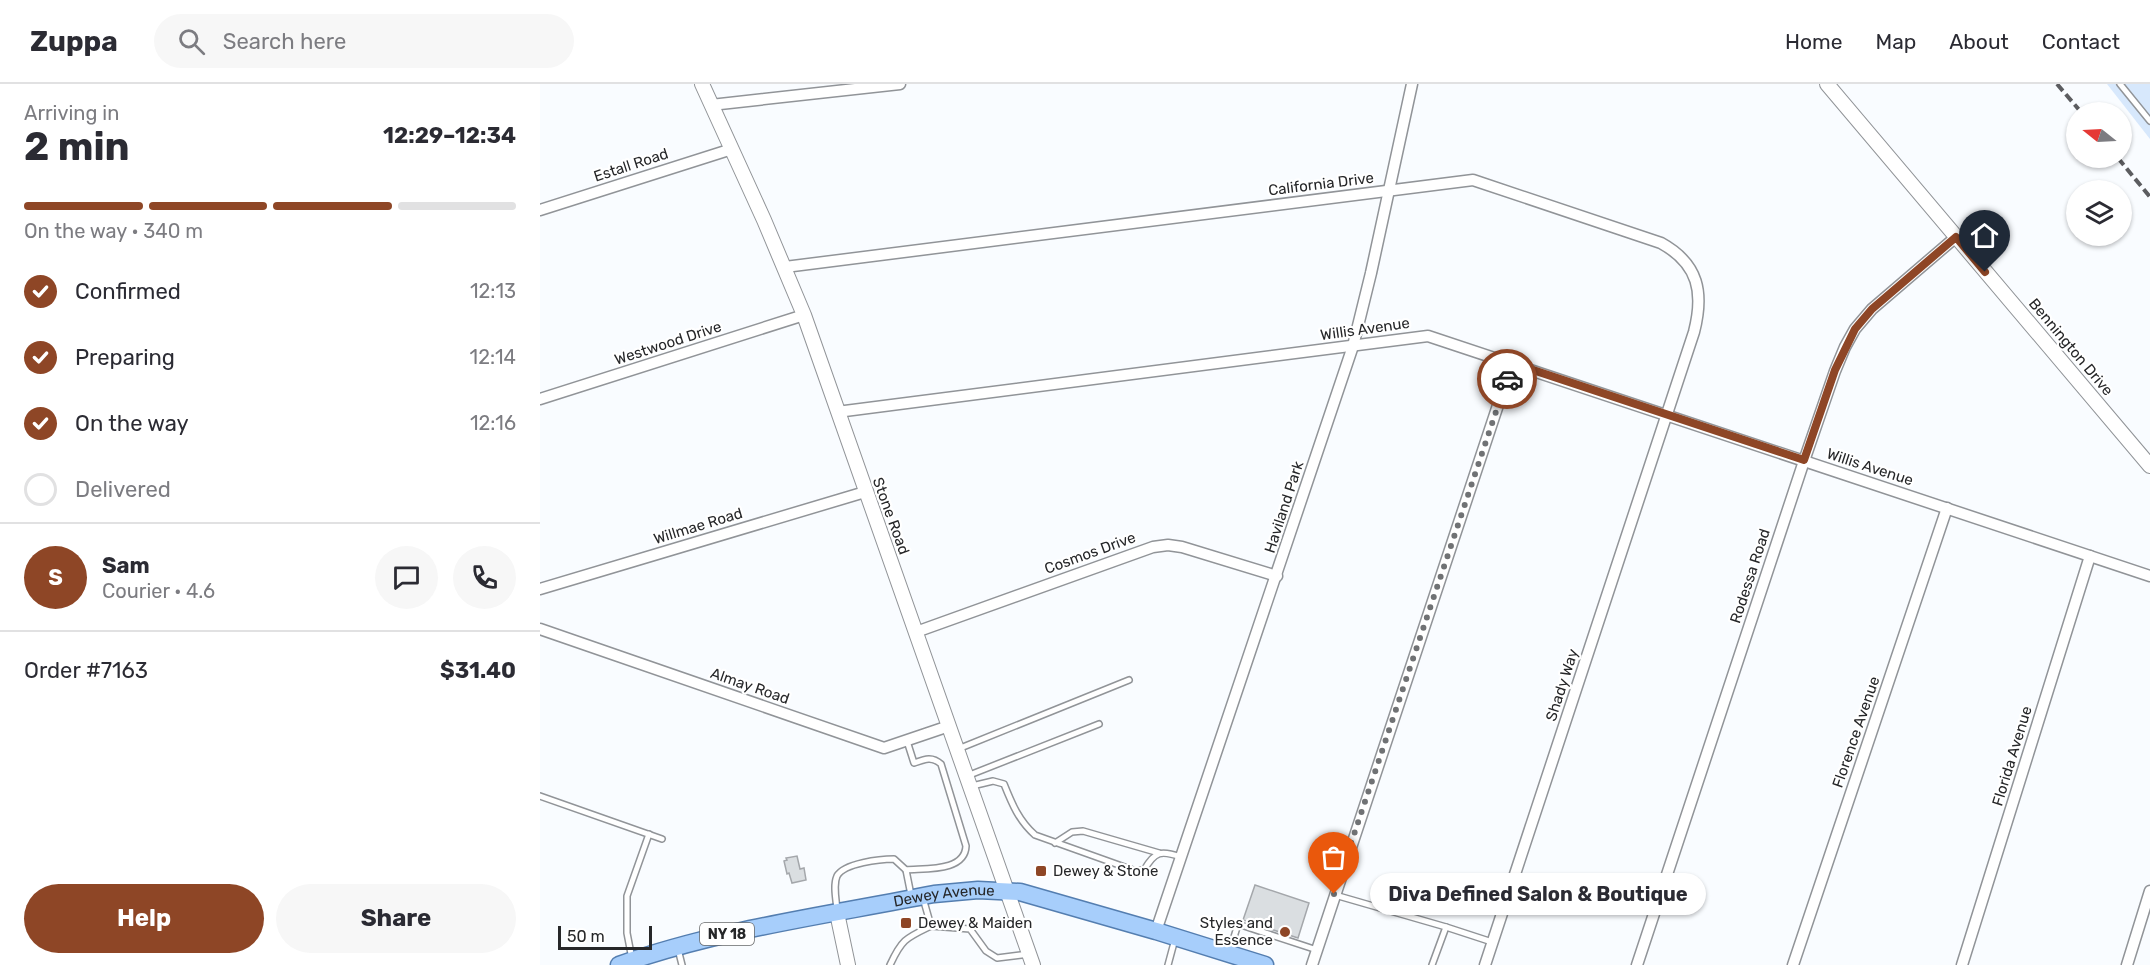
<!DOCTYPE html>
<html lang="en">
<head>
<meta charset="utf-8">
<style>
  body { margin:0; font-family:Rubik,sans-serif; background:#f7f7f7; color:#2b2b33; height:100vh; display:flex; flex-direction:column; font-size:22px; white-space:nowrap }
  * { box-sizing:border-box; margin:0 }
  p { font-size:20px; color:#7c7c81 }
  .icon { flex:none; width:33px; height:33px; fill:none; stroke:currentColor; stroke-width:2; stroke-linecap:round; stroke-linejoin:round }
  .map { position:relative; flex:1; overflow:hidden }
  .drawer { display:flex; flex-direction:column; background:#fff; width:540px }
  .drawer>* { flex:none }
  .needle { width:39px; rotate:288deg }
  .controls { position:absolute; left:1526px; top:18px; display:grid; gap:12px }
  .controls a { display:grid; place-items:center; width:66px; height:66px; border-radius:50%; background:#fff; box-shadow:0 2px 4px #0004; font-size:30px }
  .scale { position:absolute; left:18px; bottom:15px; width:94px; box-sizing:border-box; padding-left:6px; border:3px solid #262729; border-top:0; font-size:16px; line-height:21px; white-space:nowrap; color:#262729; -webkit-text-stroke:4px #fff; paint-order:stroke }
  .pin { position:absolute; display:grid; place-items:center; width:51px; height:51px; color:#fff; margin:-62px -26px; border-radius:50% 50% 50% 0; rotate:-45deg; box-shadow:0 0 6px #0007 }
  .pin .icon { rotate:45deg }
  .courier { position:absolute; display:grid; place-items:center; width:60px; height:60px; margin:-30px; border:4px solid #8e4626; border-radius:50%; background:#fff; color:#222; box-shadow:0 2px 8px #0007 }
  .bubble { position:absolute; height:42px; border-radius:21px; background:#fff; box-shadow:0 2px 4px #0004; font-size:20px; font-weight:700; line-height:42px; text-align:center }
  .summary em { font-style:normal; font-weight:700 }
  .summary div { display:flex; flex-direction:column-reverse }
  .summary { display:flex; align-items:center; justify-content:space-between; height:102px; padding:0 24px }
  h1 { font-size:39px; font-weight:700; line-height:45px }
  .bar { display:grid; grid-template-columns:repeat(4,1fr); gap:9px 6px; align-content:center; height:72px; padding:0 24px }
  .bar i { height:8px; border-radius:4px; background:#e1e1e2 }
  .bar .on { background:#8e4626 }
  .bar p { grid-column:span 4 }
  .line { display:flex; align-items:center; gap:15px; padding:0 24px; border-top:2px solid #e1e1e2 }
  .line div { flex:1 }
  .round { display:grid; place-items:center; flex:none; width:63px; height:63px; border-radius:32px; background:#f7f7f7 }
  ol { padding:0 24px; list-style:none }
  li { display:flex; align-items:center; gap:18px; height:66px }
  li p { margin-inline-start:auto }
  li .icon { padding:6px; border-radius:50%; background:#8e4626; color:#fff; stroke-width:4 }
  li:last-child { color:#7c7c81 }
  li i { width:33px; height:33px; border:3px solid #e1e1e2; border-radius:50% }
  .button { display:flex; gap:12px; margin-top:auto; padding:12px 24px }
  .button a { flex:1; height:69px; border-radius:36px; background:#8e4626; color:#fff; font-size:24px; font-weight:700; line-height:69px; text-align:center }
  .button a+a { background:#f7f7f7; color:#2b2b33 }
  header { display:flex; align-items:center; gap:36px; box-sizing:border-box; height:84px; padding:0 30px; background:#fff; border-bottom:2px solid #e1e1e2 }
  header strong { font-size:28px }
  nav { display:flex; gap:33px; margin-inline-start:auto; font-size:21px }
  .search { width:420px; height:54px; background:#f7f7f7; display:flex; align-items:center; gap:15px; box-sizing:border-box; padding:0 21px; border-radius:33px; color:#7c7c81; font-size:22px }
  main { display:flex; flex:1; min-height:0 }
  .map>svg:first-child { display:block }
  .green { fill:#d7e8fc }
  .building { fill:#dadee1; stroke:#a4a7ab; stroke-width:1.5 }
  .lines { fill:none; stroke-linecap:round; stroke-linejoin:round }
  .service-casing { stroke:#919498; stroke-width:8 }
  .minor-casing { stroke:#919498; stroke-width:13 }
  .tertiary-casing { stroke:#919498; stroke-width:16 }
  .primary-casing { stroke:#547eb0; stroke-width:19 }
  .service { stroke:#fff; stroke-width:5 }
  .minor { stroke:#fff; stroke-width:10 }
  .tertiary { stroke:#fff; stroke-width:14 }
  .primary { stroke:#a7cefb; stroke-width:16 }
  .rail { stroke:#5c5d60; stroke-width:4; stroke-dasharray:9 4.5; stroke-linecap:butt }
  .done { stroke:#707274; stroke-width:6; stroke-dasharray:0 10.8 }
  .route { stroke:#8e4626; stroke-width:8 }
  .poi-dot { fill:#8e4626; stroke:#fff; stroke-width:2 }
  .labels { text-anchor:middle; stroke-width:4.5; stroke-linejoin:round; paint-order:stroke }
  .shield { fill:#fff; stroke:#676869; stroke-width:1.5 }
  .shield-label { font-size:14px; font-weight:bold; fill:#262729 }
  .street-label { font-size:15px; fill:#262729; stroke:#fff }
  .poi-label { font-size:15px; fill:#262729; stroke:#fff; text-anchor:start }
</style>
</head>
<body>
<header>
<strong>Zuppa</strong>
<div class="search"><svg class="icon" aria-label="search" viewBox="0 0 24 24"><circle cx="10" cy="10" r="6"/><path d="M15 15l6 6"/></svg>Search here</div>
<nav><a>Home</a><a>Map</a><a>About</a><a>Contact</a></nav>
</header>
<main>
<section class="drawer">
<div class="summary"><div><h1>2 min</h1><p>Arriving in</p></div><em>12:29–12:34</em></div>
<div class="bar"><i class="on"></i><i class="on"></i><i class="on"></i><i></i><p>On the way · 340 m</p></div>
<ol>
<li><svg class="icon" aria-label="check" viewBox="0 0 24 24"><path d="M5 12l5 5 9-10"/></svg>Confirmed<p>12:13</p></li>
<li><svg class="icon" aria-label="check" viewBox="0 0 24 24"><path d="M5 12l5 5 9-10"/></svg>Preparing<p>12:14</p></li>
<li><svg class="icon" aria-label="check" viewBox="0 0 24 24"><path d="M5 12l5 5 9-10"/></svg>On the way<p>12:16</p></li>
<li><i></i>Delivered</li>
</ol>
<div class="line" style="height:108px"><b class="round" style="background:#8e4626;color:#fff">S</b><div><b>Sam</b><p>Courier · 4.6</p></div><a class="round"><svg class="icon" aria-label="chat" viewBox="0 0 24 24"><path d="M4 5h16v11H9l-5 4z"/></svg></a><a class="round"><svg class="icon" aria-label="phone" viewBox="0 0 24 24"><path d="M5 4h4l2 5-3 2q2 4 5 5l2-3 5 2v4C11 20 4 13 5 4z"/></svg></a></div>
<div class="line" style="height:78px"><div>Order #7163</div><b>$31.40</b></div>
<div class="button"><a>Help</a><a>Share</a></div>
</section>
<div class="map">
<svg width="1610" height="881" viewBox="0 0 1610 881">
  <rect width="100%" height="100%" fill="#f9fcff"/>
  <path class="green" d="M 1567,0 L 1610,0 L 1610,55 Z"/>
  <g class="building">
    <path d="M 257,772 L 260,785 L 264,784 L 266,796 L 252,799 L 249,789 L 247,790 L 244,777 L 247,776 L 246,774 Z"/>
    <path d="M 715,801 L 769,819 L 758,854 L 703,836 Z"/>
  </g>
  <g class="lines">
    <defs>
      <g id="service">
        <path d="M 1580,0 L 1610,37"/>
        <path d="M 418,665 L 589,596"/>
        <path d="M 427,692 L 559,640"/>
        <path d="M 432,702 L 453,697 L 464,700 C 472,720 479,737 495,751 L 593,786 L 604,786 C 615,767 621,766 641,773"/>
        <path d="M 0,712 L 122,755"/>
        <path d="M 515,759 L 532,748 L 543,747 L 619,769"/>
        <path d="M 366,786 C 385,784 425,788 426,762 L 401,680 C 392,672 385,675 374,679 L 367,657"/>
        <path d="M 795,811 L 906,843"/>
        <path d="M 383,814 L 391,842 L 430,845 L 446,867 L 457,874 L 489,870"/>
        <path d="M 297,825 C 296,815 293,801 297,792 C 304,779 341,775 354,775 L 366,786 L 371,811"/>
        <path d="M 138,865 L 142,881"/>
        <path d="M 690,866 L 698,840 L 777,866"/>
        <path d="M 92,875 L 87,849 L 87,812 L 109,750"/>
        <path d="M 350,881 C 362,855 366,854 391,842"/>
        <path d="M 628,881 L 635,855"/>
        <path d="M 892,881 L 906,843 L 952,858"/>
      </g>
      <g id="minor">
        <path d="M 171,21 L 360,0"/>
        <path d="M 0,126 L 192,65"/>
        <path d="M 245,183 L 933,96 L 1121,159 C 1159,180 1164,209 1154,248 L 945,881"/>
        <path d="M 0,315 L 264,231"/>
        <path d="M 297,328 L 888,252 L 1610,492"/>
        <path d="M 0,505 L 325,408"/>
        <path d="M 0,545 L 344,664 L 409,642"/>
        <path d="M 376,548 L 613,463 L 628,461 L 642,463 L 737,492"/>
        <path d="M 616,847 L 813,262 L 831,189 L 872,0"/>
        <path d="M 772,881 L 972,279"/>
        <path d="M 1097,881 L 1264,377 L 1295,287 L 1305,263 L 1315,245 L 1332,225 L 1416,153"/>
        <path d="M 1253,881 L 1407,424"/>
        <path d="M 1422,881 L 1550,472"/>
        <path d="M 1587,881 L 1610,807"/>
      </g>
      <g id="tertiary">
        <path d="M 162,0 L 224,136 L 264,231 L 493,881"/>
        <path d="M 1287,0 L 1610,382"/>
        <path d="M 297,829 L 308,881"/>
      </g>
      <g id="primary">
        <path id="s1" d="M 79,881 C 180,845 289,831 394,810 L 438,806 L 480,808 L 616,847 L 725,881"/>
      </g>
    </defs>
    <use href="#service" class="service-casing"/>
    <use href="#minor" class="minor-casing"/>
    <use href="#tertiary" class="tertiary-casing"/>
    <use href="#primary" class="primary-casing"/>
    <use href="#service" class="service"/>
    <use href="#minor" class="minor"/>
    <use href="#tertiary" class="tertiary"/>
    <use href="#primary" class="primary"/>
    <g class="rail">
      <path d="M 1517,0 L 1541,28"/>
      <path d="M 1578,74 L 1610,113"/>
    </g>
  </g>
  <g class="lines">
    <path class="done" d="M 794,810 L 967,295"/>
    <path class="route" d="M 967,295 L 972,279 L 1264,376 L 1295,286 L 1315,245 L 1332,225 L 1416,153 L 1445,188"/>
  </g>
  <g class="poi-dot">
    <rect x="495" y="781" width="12" height="12" rx="3"/>
    <rect x="360" y="833" width="12" height="12" rx="3"/>
    <circle cx="745" cy="848" r="6"/>
  </g>
  <g class="labels">
    <rect class="shield" x="160" y="839" width="54" height="22" rx="4.5"/>
    <g class="shield-label">
      <text x="187" y="855">NY 18</text>
    </g>
    <g class="street-label">
      <text transform="translate(91 81) rotate(-18)" y="5">Estall Road</text>
      <text transform="translate(781 100) rotate(-7)" y="5">California Drive</text>
      <text transform="translate(825 245) rotate(-8)" y="5">Willis Avenue</text>
      <text transform="translate(128 259) rotate(-18)" y="5">Westwood Drive</text>
      <text transform="translate(1531 263) rotate(50)" y="5">Bennington Drive</text>
      <text transform="translate(1330 383) rotate(18)" y="5">Willis Avenue</text>
      <text transform="translate(744 423) rotate(-72)" y="5">Haviland Park</text>
      <text transform="translate(351 432) rotate(70)" y="5">Stone Road</text>
      <text transform="translate(158 442) rotate(-17)" y="5">Willmae Road</text>
      <text transform="translate(550 469) rotate(-20)" y="5">Cosmos Drive</text>
      <text transform="translate(1210 492) rotate(-72)" y="5">Rodessa Road</text>
      <text transform="translate(1022 601) rotate(-72)" y="5">Shady Way</text>
      <text transform="translate(210 602) rotate(19)" y="5">Almay Road</text>
      <text transform="translate(1316 648) rotate(-71)" y="5">Florence Avenue</text>
      <text transform="translate(1472 672) rotate(-73)" y="5">Florida Avenue</text>
      <text dy="5" stroke="none"><textPath href="#s1" startOffset="333">Dewey Avenue</textPath></text>
    </g>
    <g class="poi-label">
      <text x="513" y="792">Dewey &amp; Stone</text>
      <text x="378" y="844">Dewey &amp; Maiden</text>
      <text x="733" y="844" text-anchor="end">Styles and<tspan x="733" dy="17">Essence</tspan></text>
    </g>
  </g>
</svg>
<div class="controls">
<a><svg class="needle" viewBox="-14 -14 28 28"><path d="M0-13l5 13h-10z" fill="#e53935"/><path d="M0 13l5-13h-10z" fill="#7c7c81"/></svg></a>
<a><svg class="icon" aria-label="layers" viewBox="0 0 24 24"><path d="M12 4l9 5-9 5-9-5zM3 14l9 5 9-5"/></svg></a>
</div>
<div class="scale">50 m</div>
<div class="pin" style="left:794px;top:810px;background:#ea580c"><svg class="icon" aria-label="bag" viewBox="0 0 24 24"><path d="M5 8h14l-1 12H6zM9 8a3 3 0 0 1 6 0"/></svg></div>
<div class="pin" style="left:1445px;top:188px;background:#1f2937"><svg class="icon" aria-label="home" viewBox="0 0 24 24"><path d="M3 11l9-7 9 7M6 9v11h12V9"/></svg></div>
<div class="courier" style="left:967px;top:295px"><svg class="icon" aria-label="car" viewBox="0 0 24 24"><path d="M5 17H2v-5l4-1 3-4h7l3 4 3 1v5h-3M9 17h6M6 11h13"/><circle cx="7" cy="17" r="2"/><circle cx="17" cy="17" r="2"/></svg></div>
<div class="bubble" style="left:830px;top:789px;width:336px">Diva Defined Salon &amp; Boutique</div>
</div>
</main>
</body>
</html>
